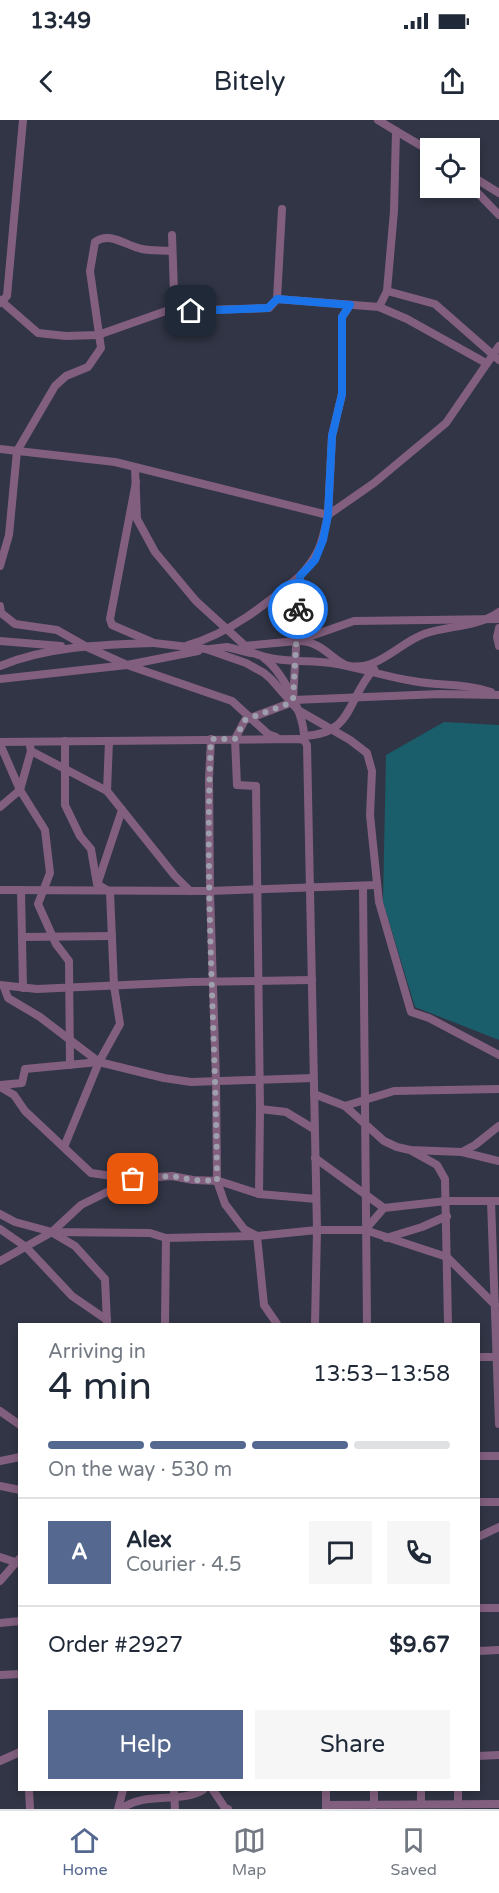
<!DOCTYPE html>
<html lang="en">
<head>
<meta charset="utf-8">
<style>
  body { margin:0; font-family:"Varela Round",sans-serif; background:#f6f6f7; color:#1f2937; height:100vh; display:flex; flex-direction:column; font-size:22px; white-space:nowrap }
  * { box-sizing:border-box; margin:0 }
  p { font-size:20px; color:#747a83 }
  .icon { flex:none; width:33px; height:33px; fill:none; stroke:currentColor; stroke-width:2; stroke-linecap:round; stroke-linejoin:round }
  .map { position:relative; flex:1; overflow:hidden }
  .details { position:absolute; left:18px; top:1203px; width:462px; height:468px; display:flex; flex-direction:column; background:#fff; border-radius:0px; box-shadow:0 3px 9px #0003 }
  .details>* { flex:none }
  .buttons { position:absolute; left:420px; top:18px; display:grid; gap:12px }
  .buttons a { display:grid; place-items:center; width:60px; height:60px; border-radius:0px; background:#fff; box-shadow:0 3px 9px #0003; font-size:30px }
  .pin { position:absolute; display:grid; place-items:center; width:51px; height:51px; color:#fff; margin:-26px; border-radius:12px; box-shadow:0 3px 9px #0006 }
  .courier { position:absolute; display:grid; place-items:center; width:60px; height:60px; margin:-30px; border:4px solid #1a73e8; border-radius:50%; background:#fff; color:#222; box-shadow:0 2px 8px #0007 }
  .headline em { font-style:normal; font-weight:600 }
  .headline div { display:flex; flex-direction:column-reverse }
  .headline { display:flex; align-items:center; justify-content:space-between; height:102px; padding:0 30px }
  h1 { font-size:39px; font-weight:600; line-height:45px }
  .bar { display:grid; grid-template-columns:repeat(4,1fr); gap:9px 6px; align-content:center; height:72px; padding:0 30px }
  .bar i { height:8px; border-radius:4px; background:#e0e1e3 }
  .bar .current { background:#556890 }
  .bar p { grid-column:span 4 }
  .line { display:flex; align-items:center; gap:15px; padding:0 30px; border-top:2px solid #e0e1e3 }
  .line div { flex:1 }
  .round { display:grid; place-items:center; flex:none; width:63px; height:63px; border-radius:0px; background:#f6f6f7 }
  .primary-button { display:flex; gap:12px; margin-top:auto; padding:12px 30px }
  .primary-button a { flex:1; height:69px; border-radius:0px; background:#556890; color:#fff; font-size:24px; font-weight:600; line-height:69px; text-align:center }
  .primary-button a+a { background:#f6f6f7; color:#1f2937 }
  .status { display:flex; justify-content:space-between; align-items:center; height:42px; padding:0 30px; background:#fff; direction:ltr }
  .status svg { height:16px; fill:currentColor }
  header { display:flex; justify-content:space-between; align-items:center; height:78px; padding:0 30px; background:#fff; font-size:27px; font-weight:600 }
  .dock { display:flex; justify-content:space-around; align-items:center; height:84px; border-top:2px solid #e0e1e3; background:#fff; font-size:16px; color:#747a83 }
  .dock a { display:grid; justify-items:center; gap:3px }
  .dock .current { color:#556890 }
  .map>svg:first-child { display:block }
  .water { fill:#1b5e6b }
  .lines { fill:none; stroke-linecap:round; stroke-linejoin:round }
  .minor { stroke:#825f7f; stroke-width:8 }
  .done { stroke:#9da0ac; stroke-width:6; stroke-dasharray:0 10.8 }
  .route { stroke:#1a73e8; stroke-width:8 }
</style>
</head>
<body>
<div class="status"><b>13:49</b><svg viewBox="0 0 49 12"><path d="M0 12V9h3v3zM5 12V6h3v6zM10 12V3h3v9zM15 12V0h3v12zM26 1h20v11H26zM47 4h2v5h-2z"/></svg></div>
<header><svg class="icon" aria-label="back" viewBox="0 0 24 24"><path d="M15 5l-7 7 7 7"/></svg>Bitely<svg class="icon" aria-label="share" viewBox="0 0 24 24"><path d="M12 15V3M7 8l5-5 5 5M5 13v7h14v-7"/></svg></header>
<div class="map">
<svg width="499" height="1689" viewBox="0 0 499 1689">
  <rect width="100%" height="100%" fill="#313545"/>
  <path class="water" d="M 444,602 L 499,605 L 499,920 L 415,887 L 383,782 L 386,635 Z"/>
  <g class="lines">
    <g class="minor">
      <path d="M 378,0 L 396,11 L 394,91 L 387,171 L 435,184 L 499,240"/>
      <path d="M 396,11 L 430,31"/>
      <path d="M 470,55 L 499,73"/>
      <path d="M 470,65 L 499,95"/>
      <path d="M 277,179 L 282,89"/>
      <path d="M 0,180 L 38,213 L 66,216 L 98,215 L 166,191 L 269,188 L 277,179 L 379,187 L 407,199 L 486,243"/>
      <path d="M 0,183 L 7,176 L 23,0"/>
      <path d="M 379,187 L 387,171"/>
      <path d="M 171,191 L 174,172 L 172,115"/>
      <path d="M 0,329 L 115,342 L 328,395 L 332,316 L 342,274 L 342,197 L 350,185"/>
      <path d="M 135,348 L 137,399 L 155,432 L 196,481 L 253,533 C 278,543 305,540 331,543 C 359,547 385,557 413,561 C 439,566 465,563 491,572"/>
      <path d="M 136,362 L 110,499 L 112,505 L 154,523 L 206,529 L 246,543 L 264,553 L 271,559 L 298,590 L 350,620 L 367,633 L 372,651 L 370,695 L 379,782 L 411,892 L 429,898 L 499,935"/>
      <path d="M 0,446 L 9,415 L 17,331 L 55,266 L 66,256 L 88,247 L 101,228 L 90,151 L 95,122 C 110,111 126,126 142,129 C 151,131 162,130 172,131"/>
      <path d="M 0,486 L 1,493 L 15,504 L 57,510 L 87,527 L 127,545 L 232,581 L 268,614 L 276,617"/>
      <path d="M 499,508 L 497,517 L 499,526"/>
      <path d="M 0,521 L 61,526"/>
      <path d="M 301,521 C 323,522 336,544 349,546 C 378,551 399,523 424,514 C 449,505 476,508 499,492"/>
      <path d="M 188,525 C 231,513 266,484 300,456"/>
      <path d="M 244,526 L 297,521 L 354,501 L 499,499"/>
      <path d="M 210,529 L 227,527 L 251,533"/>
      <path d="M 264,538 C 283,552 305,596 304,619"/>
      <path d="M 0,546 C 48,526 101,525 152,523"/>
      <path d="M 0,559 L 127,545 L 198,531"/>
      <path d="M 293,580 L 300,456 C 320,434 322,423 328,395 L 374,363 L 446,303 L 499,226"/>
      <path d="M 304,616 C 354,614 347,578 374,549"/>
      <path d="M 211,619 L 209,659 L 210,771 L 216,961 L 217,1061 L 225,1084 L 244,1109 L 257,1116 L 264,1185 L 277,1204"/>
      <path d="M 109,621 L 107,671 L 175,756 L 190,771"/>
      <path d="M 0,622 L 298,619 L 304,620 L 307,625 L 317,1110 L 315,1204"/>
      <path d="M 0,624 L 20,670 L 45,710 L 50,753 L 38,784 L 56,824 L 69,841 L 70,945"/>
      <path d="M 31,631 L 107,671"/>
      <path d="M 0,687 L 20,670 L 31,631 L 30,626"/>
      <path d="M 98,762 L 122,690"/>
      <path d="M 363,766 L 367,1204"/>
      <path d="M 0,770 L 210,771 L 376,765"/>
      <path d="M 21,770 L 23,868"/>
      <path d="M 22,817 L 112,816"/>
      <path d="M 0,865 L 37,869 L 190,862 L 312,860"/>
      <path d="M 4,867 L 8,878 L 40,897 L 99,942"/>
      <path d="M 0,965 L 22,963 L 25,949 L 99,942 L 164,958 L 191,962 L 313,958"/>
      <path d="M 0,967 L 14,975 L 25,991 L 91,1053 L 133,1059 L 172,1056 L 193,1060 L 219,1061 L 259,1074 L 316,1079"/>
      <path d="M 314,974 L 345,986 L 394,971 L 499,969"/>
      <path d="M 345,986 L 384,1021 L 397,1027 L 410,1030 L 462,1032 L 499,1041"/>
      <path d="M 314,1009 L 286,992 L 260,989 L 256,666 L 237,665 L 235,619 L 245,600 L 290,583 L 293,580 L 440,574 L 499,575"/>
      <path d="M 64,1027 L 99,942 L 120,904 L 114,866 L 110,772 L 97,764 L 91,729 L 80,716 L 65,685 L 65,621"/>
      <path d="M 410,1030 L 437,1045 L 445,1059 L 448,1204"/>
      <path d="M 462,1032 L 475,1025 L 499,1006"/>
      <path d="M 315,1038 L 384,1088"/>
      <path d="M 259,1074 L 260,989"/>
      <path d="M 491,1081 L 499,1304"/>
      <path d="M 0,1094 L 15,1102 L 52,1112 L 150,1113 L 166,1118 L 257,1116 L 317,1110 L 365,1110 L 447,1137 L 495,1185"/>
      <path d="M 0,1109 L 26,1127 L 72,1176 L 107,1200"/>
      <path d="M 365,1110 L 384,1088 L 446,1081 L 499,1081"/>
      <path d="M 53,1113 L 75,1126 L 105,1159 L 107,1203"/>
      <path d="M 386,1118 L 422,1107 L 447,1096"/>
      <path d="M 0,1141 L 52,1112 L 81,1085 L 133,1059"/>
      <path d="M 165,1204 L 166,1118"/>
      <path d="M 478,1237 L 499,1237"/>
      <path d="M 0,1291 L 20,1305"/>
      <path d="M 478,1336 L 499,1336"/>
      <path d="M 0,1341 L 20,1337"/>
      <path d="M 0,1366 L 20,1370"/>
      <path d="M 478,1382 L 499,1382"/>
      <path d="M 478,1417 L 499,1407"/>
      <path d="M 0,1437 L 18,1443"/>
      <path d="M 0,1461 L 20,1438"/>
      <path d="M 478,1488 L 499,1488"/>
      <path d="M 0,1503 L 20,1501"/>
      <path d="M 478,1531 L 499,1530"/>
      <path d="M 0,1555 L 20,1554"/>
      <path d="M 478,1636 L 499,1635"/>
      <path d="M 0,1641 L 20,1632"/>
      <path d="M 29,1670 L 30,1689"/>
      <path d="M 174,1670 L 175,1689"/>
      <path d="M 213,1670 L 225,1688 L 228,1689"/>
      <path d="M 374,1670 L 374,1685"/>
      <path d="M 458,1670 L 458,1684"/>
      <path d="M 421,1684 L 421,1670"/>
      <path d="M 326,1685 L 499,1684"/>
      <path d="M 326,1688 L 326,1670"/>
      <path d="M 118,1689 L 123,1670"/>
      <path d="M 121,1689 C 145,1671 179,1684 203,1670"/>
    </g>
  </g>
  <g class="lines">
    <path class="done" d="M 133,1059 L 172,1056 L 194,1060 L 217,1061 C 216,914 204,766 211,619 L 235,619 L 245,600 L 290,583 L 293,580 L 298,489"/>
    <path class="route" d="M 191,191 L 268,188 L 277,179 L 350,185 L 342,197 L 342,274 L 332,316 L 328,395 L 323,420 L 315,440 L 300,456 L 298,489"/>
  </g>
</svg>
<div class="buttons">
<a><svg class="icon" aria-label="locate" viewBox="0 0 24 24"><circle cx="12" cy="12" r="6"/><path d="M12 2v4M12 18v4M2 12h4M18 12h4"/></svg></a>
</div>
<div class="pin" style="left:133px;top:1059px;background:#ea580c"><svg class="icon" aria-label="bag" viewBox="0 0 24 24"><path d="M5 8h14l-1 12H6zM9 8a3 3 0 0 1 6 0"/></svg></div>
<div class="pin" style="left:191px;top:191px;background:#1f2937"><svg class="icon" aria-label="home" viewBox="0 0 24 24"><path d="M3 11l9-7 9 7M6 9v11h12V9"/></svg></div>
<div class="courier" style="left:298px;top:489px"><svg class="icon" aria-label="bike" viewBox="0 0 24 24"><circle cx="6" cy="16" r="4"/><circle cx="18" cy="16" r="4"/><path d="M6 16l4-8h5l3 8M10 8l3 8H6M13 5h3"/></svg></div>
<section class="details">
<div class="headline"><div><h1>4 min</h1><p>Arriving in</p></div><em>13:53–13:58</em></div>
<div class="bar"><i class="current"></i><i class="current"></i><i class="current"></i><i></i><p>On the way · 530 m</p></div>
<div class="line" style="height:108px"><b class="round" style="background:#556890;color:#fff">A</b><div><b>Alex</b><p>Courier · 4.5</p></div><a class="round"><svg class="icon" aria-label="chat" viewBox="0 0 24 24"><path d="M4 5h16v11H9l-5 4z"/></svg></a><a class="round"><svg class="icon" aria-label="phone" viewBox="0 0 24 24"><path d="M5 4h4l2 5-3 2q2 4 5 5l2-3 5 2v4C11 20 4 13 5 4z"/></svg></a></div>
<div class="line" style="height:78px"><div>Order #2927</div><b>$9.67</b></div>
<div class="primary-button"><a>Help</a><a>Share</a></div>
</section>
</div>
<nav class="dock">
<a class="current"><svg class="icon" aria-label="home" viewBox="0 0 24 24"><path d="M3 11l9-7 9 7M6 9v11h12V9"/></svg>Home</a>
<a><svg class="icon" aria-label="map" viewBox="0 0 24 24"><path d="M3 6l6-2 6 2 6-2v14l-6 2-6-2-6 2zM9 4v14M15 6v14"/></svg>Map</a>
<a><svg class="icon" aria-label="saved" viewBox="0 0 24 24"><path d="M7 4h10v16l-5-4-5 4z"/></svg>Saved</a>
</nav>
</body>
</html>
